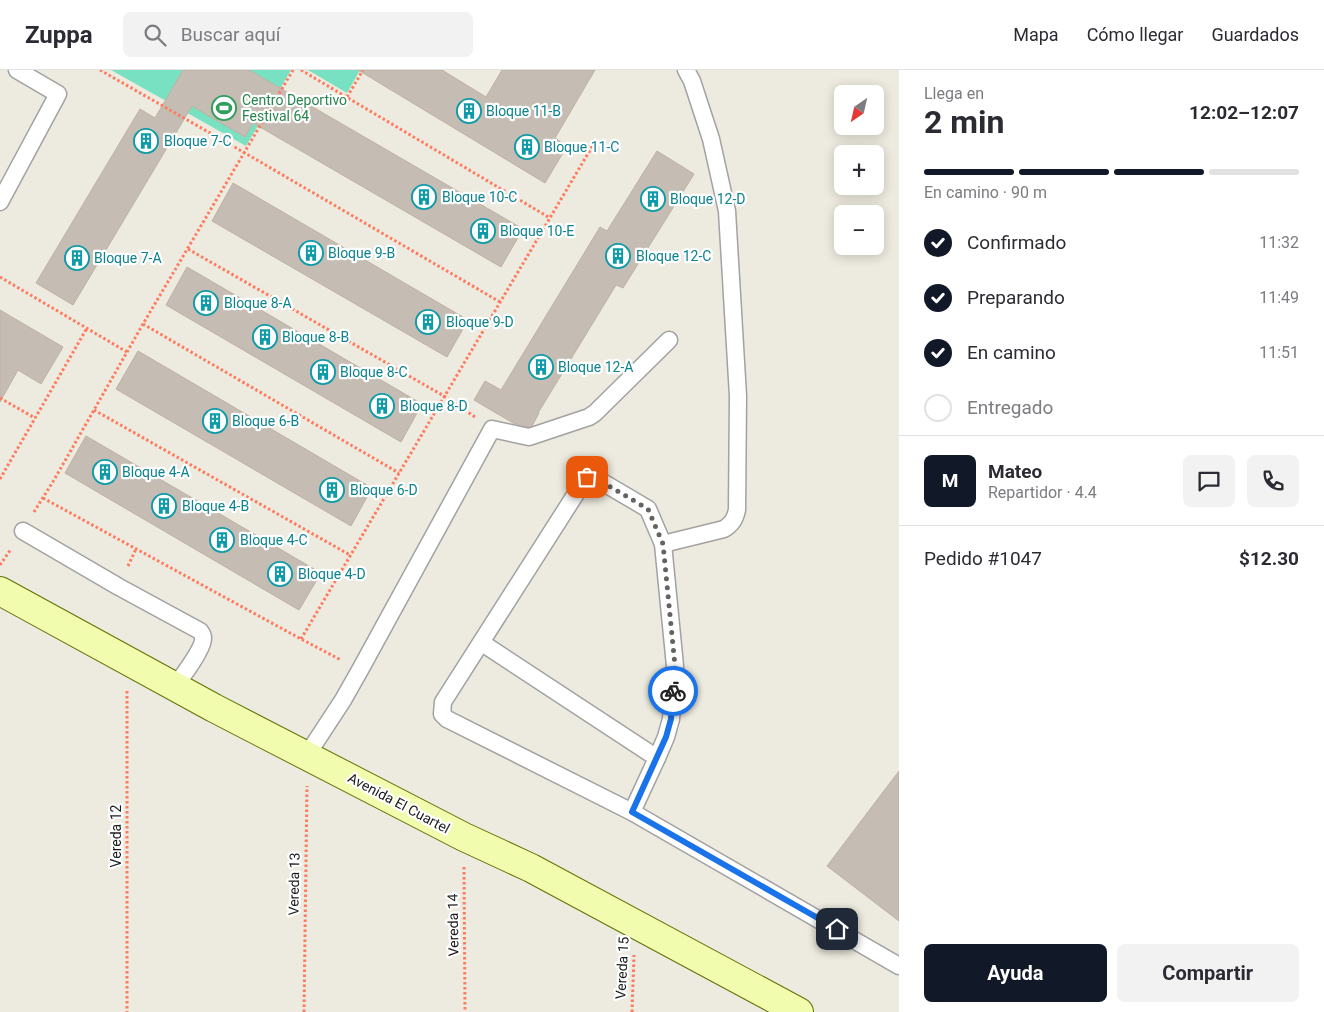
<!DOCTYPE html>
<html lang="es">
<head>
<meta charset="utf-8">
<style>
  body { margin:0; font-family:Roboto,sans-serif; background:#f2f2f3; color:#2b2b33; height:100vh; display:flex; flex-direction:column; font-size:19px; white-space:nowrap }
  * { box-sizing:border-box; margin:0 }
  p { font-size:16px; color:#7c7c81 }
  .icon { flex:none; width:28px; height:28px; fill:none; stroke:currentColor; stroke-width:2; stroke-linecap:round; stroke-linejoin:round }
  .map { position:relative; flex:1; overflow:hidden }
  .details { display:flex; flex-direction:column; background:#fff; width:425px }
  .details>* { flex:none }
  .needle { width:32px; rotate:214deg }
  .buttons { position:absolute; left:834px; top:15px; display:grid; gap:10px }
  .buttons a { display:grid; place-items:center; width:50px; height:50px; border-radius:8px; background:#fff; box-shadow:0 2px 12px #0003; font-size:25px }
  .pin { position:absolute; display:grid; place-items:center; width:42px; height:42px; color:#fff; margin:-21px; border-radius:10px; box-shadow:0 2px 8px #0006 }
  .courier { position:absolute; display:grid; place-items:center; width:50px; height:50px; margin:-25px; border:4px solid #1a73e8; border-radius:50%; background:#fff; color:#222; box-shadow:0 1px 6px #0007 }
  .summary em { font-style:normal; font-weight:700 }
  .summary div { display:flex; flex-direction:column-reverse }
  .summary { display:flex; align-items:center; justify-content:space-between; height:85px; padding:0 25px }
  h1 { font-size:32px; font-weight:700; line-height:38px }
  .bar { display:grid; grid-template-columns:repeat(4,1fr); gap:8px 5px; align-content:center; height:60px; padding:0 25px }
  .bar i { height:6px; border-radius:4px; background:#e1e1e2 }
  .bar .current { background:#111827 }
  .bar p { grid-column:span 4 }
  .line { display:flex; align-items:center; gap:12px; padding:0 25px; border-top:1px solid #e1e1e2 }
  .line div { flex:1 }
  .round { display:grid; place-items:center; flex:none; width:52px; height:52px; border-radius:8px; background:#f2f2f3 }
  ol { padding:0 25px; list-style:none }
  li { display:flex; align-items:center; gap:15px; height:55px }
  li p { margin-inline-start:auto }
  li .icon { padding:5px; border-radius:50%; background:#111827; color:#fff; stroke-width:4 }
  li:last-child { color:#7c7c81 }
  li i { width:28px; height:28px; border:2px solid #e1e1e2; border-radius:50% }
  .primary-button { display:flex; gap:10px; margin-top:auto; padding:10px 25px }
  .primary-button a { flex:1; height:58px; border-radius:8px; background:#111827; color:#fff; font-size:20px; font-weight:700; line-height:58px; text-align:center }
  .primary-button a+a { background:#f2f2f3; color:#2b2b33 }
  header { display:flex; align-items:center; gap:30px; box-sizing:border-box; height:70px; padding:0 25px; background:#fff; border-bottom:1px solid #e1e1e2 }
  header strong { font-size:24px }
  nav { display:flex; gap:28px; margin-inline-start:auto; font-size:18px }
  .search { width:350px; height:45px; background:#f2f2f3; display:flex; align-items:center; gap:12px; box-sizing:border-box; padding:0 18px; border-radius:8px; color:#7c7c81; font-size:19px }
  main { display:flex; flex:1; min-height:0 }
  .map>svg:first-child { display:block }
  .pitch { fill:#78e1c1 }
  .building { fill:#c5bcb3; stroke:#bfb1a1 }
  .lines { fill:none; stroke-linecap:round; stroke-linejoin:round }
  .lane-casing { stroke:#a2a2a2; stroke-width:19 }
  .secondary-casing { stroke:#5e7300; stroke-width:30 }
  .path { stroke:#ff7b5e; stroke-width:3; stroke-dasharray:2.5 2.5; stroke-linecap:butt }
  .lane { stroke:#fff; stroke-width:16 }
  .secondary { stroke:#f2fcaf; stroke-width:28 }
  .done { stroke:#646360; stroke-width:5; stroke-dasharray:0 9 }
  .route { stroke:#1a73e8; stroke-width:6 }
  .labels { text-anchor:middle; stroke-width:4.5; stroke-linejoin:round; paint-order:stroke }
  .leisure-label { font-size:14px; fill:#27864d; stroke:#fff; text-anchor:start }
  .culture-label { font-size:14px; fill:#0d838f; stroke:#fff; text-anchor:start }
  .street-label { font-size:14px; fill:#1b1b1b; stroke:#fff }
</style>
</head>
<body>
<header>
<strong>Zuppa</strong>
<div class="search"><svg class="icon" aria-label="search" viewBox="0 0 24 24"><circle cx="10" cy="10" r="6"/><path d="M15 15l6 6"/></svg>Buscar aquí</div>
<nav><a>Mapa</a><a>Cómo llegar</a><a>Guardados</a></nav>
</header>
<main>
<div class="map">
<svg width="899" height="942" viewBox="0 0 899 942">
  <rect width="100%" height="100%" fill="#edeadf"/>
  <g class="pitch">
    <path d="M 111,0 L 291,0 L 246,76 Z"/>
    <path d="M 308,0 L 360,0 L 347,23 Z"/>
  </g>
  <g class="building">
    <path d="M 183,0 L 249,0 L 523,159 L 501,197 L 253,53 L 245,67 L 192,36 L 73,235 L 36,213 L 140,39 L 155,48 Z"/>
    <path d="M 358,0 L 442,0 L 486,27 L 502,0 L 595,0 L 555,68 L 567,76 L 545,113 Z"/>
    <path d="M 657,81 L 694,104 L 623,218 L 616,215 L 538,343 L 539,343 L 532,356 L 528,357 L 513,353 L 474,330 L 485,311 L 501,320 L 600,157 L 607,161 Z"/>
    <path d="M 233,113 L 468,250 L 447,287 L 212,151 Z"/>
    <path d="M 187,197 L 422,334 L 401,372 L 166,235 Z"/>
    <path d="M 0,240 L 63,277 L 41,314 L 18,300 L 0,332 Z"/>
    <path d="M 138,281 L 372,418 L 351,456 L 116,319 Z"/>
    <path d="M 86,366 L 321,503 L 299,540 L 65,403 Z"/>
    <path d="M 899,701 L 899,851 L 827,796 Z"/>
  </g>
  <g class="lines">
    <defs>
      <g id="lane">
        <path d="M 0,132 L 58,24 L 17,0"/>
        <path d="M 23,461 L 119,517 L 200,561 C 202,564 203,565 203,568 C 204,578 182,607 175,616"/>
        <path d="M 663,474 L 724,459 C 732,454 735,449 737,440 L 738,326 L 727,141 L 711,69 L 692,11 L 686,0"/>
        <path d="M 482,573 L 657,688"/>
        <path d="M 307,685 L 343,630 L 360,600 L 492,359 L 529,367 L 589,347 L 595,343 L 669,270"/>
        <path d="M 632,742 L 657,688 L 666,667 L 671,649 L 675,596 L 663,474 L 648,439 L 592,406 L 589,405 L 584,411 L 443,632 L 442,644 L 447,649 L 632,742 L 899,896"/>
      </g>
      <path id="secondary" d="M 0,521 L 214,638 L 464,767 L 531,798 L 799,942"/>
    </defs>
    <use href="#lane" class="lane-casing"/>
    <use href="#secondary" class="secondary-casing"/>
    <g class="path">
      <path d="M 100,0 L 245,83 L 500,232"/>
      <path d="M 301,0 L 550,148"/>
      <path d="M 347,27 L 363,0"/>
      <path d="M 188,179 L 444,326 L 475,347"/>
      <path d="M 0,207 L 127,282"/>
      <path d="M 143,254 L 399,403"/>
      <path d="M 0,328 L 35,348"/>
      <path d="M 94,340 L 350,485"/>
      <path d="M 0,409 L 87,258"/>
      <path d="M 43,428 L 301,569 L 341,590"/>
      <path d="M 34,442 L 54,410 L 143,254 L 293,0"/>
      <path d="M 0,495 L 11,479"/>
      <path d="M 128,496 L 136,479"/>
      <path d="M 301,569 L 596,70"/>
      <path d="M 127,621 L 127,942"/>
      <path d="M 464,797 L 465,942"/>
      <path d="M 304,942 L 307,716"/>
      <path d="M 632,942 L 634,885"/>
    </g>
    <use href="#lane" class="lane"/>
    <use href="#secondary" class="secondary"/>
  </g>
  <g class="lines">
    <path class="done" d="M 587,407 L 589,405 L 592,406 L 648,439 L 663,474 L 675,596 L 673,621"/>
    <path class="route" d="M 673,621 L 671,649 L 666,667 L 632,742 L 837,859"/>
  </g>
  <defs>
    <symbol id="stadium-ring" viewBox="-11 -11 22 22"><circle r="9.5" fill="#fff" stroke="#2e9e5b" stroke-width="1.5"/><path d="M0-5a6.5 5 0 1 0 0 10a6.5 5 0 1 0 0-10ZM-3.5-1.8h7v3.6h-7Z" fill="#2e9e5b"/></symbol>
    <symbol id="building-ring" viewBox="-11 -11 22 22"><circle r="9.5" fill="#fff" stroke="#0f9aa8" stroke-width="1.5"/><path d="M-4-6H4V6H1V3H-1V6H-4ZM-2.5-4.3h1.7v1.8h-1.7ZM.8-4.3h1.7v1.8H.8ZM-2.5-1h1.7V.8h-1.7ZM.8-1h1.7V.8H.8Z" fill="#0f9aa8"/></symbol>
  </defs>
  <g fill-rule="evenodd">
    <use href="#stadium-ring" x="210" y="24" width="28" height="28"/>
    <use href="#building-ring" x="455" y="27" width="28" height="28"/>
    <use href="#building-ring" x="132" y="57" width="28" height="28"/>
    <use href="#building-ring" x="513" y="63" width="28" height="28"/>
    <use href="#building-ring" x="410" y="113" width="28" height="28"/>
    <use href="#building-ring" x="639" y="115" width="28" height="28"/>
    <use href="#building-ring" x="469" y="147" width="28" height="28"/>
    <use href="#building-ring" x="297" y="169" width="28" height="28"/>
    <use href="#building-ring" x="604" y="172" width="28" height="28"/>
    <use href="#building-ring" x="63" y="174" width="28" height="28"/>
    <use href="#building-ring" x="192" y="219" width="28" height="28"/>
    <use href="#building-ring" x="414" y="238" width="28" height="28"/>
    <use href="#building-ring" x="251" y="253" width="28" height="28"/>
    <use href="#building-ring" x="527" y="283" width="28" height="28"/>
    <use href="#building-ring" x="309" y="288" width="28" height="28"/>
    <use href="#building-ring" x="368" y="322" width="28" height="28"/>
    <use href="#building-ring" x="201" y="337" width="28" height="28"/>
    <use href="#building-ring" x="91" y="388" width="28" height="28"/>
    <use href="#building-ring" x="318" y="406" width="28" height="28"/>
    <use href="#building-ring" x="150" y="422" width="28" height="28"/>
    <use href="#building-ring" x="208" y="456" width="28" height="28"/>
    <use href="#building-ring" x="266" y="490" width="28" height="28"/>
  </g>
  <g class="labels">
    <g class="leisure-label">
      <text x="242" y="35">Centro Deportivo<tspan x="242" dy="16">Festival 64</tspan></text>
    </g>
    <g class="culture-label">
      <text x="486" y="46">Bloque 11-B</text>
      <text x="164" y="76">Bloque 7-C</text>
      <text x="544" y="82">Bloque 11-C</text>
      <text x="442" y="132">Bloque 10-C</text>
      <text x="670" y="134">Bloque 12-D</text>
      <text x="500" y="166">Bloque 10-E</text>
      <text x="328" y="188">Bloque 9-B</text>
      <text x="636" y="191">Bloque 12-C</text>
      <text x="94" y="193">Bloque 7-A</text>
      <text x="224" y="238">Bloque 8-A</text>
      <text x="446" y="257">Bloque 9-D</text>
      <text x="282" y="272">Bloque 8-B</text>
      <text x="558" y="302">Bloque 12-A</text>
      <text x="340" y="307">Bloque 8-C</text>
      <text x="400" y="341">Bloque 8-D</text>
      <text x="232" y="356">Bloque 6-B</text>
      <text x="122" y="407">Bloque 4-A</text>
      <text x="350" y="425">Bloque 6-D</text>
      <text x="182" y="441">Bloque 4-B</text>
      <text x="240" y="475">Bloque 4-C</text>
      <text x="298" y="509">Bloque 4-D</text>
    </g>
    <g class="street-label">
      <text transform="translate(399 733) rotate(28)" y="5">Avenida El Cuartel</text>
      <text transform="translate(116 766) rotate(-90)" y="5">Vereda 12</text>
      <text transform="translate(294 814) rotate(-89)" y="5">Vereda 13</text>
      <text transform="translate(453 855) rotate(-91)" y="5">Vereda 14</text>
      <text transform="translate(622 898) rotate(-87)" y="5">Vereda 15</text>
    </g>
  </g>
</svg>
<div class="buttons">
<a><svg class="needle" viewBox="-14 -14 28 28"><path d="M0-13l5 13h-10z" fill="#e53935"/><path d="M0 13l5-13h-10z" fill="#7c7c81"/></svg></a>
<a>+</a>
<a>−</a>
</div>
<div class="pin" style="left:587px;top:407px;background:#ea580c"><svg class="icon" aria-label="bag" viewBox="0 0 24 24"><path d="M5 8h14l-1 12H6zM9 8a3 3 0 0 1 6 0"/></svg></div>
<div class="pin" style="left:837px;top:859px;background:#1f2937"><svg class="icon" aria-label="home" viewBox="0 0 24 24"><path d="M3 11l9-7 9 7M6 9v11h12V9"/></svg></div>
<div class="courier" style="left:673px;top:621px"><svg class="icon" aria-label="bike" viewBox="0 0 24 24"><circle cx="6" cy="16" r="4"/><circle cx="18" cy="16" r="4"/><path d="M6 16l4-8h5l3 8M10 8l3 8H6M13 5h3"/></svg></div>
</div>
<section class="details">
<div class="summary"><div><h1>2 min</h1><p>Llega en</p></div><em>12:02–12:07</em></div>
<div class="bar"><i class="current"></i><i class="current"></i><i class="current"></i><i></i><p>En camino · 90 m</p></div>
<ol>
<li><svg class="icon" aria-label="check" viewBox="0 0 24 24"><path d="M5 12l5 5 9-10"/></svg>Confirmado<p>11:32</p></li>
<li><svg class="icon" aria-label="check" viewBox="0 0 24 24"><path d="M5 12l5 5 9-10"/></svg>Preparando<p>11:49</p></li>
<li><svg class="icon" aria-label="check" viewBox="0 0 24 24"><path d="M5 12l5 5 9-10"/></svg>En camino<p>11:51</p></li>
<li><i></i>Entregado</li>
</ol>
<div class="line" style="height:90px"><b class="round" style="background:#111827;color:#fff">M</b><div><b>Mateo</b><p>Repartidor · 4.4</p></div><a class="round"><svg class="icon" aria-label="chat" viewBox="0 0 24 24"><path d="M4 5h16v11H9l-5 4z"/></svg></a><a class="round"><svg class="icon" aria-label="phone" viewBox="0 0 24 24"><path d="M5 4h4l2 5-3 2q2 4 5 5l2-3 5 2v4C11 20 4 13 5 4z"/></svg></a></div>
<div class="line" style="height:65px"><div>Pedido #1047</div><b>$12.30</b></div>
<div class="primary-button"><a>Ayuda</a><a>Compartir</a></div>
</section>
</main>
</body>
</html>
